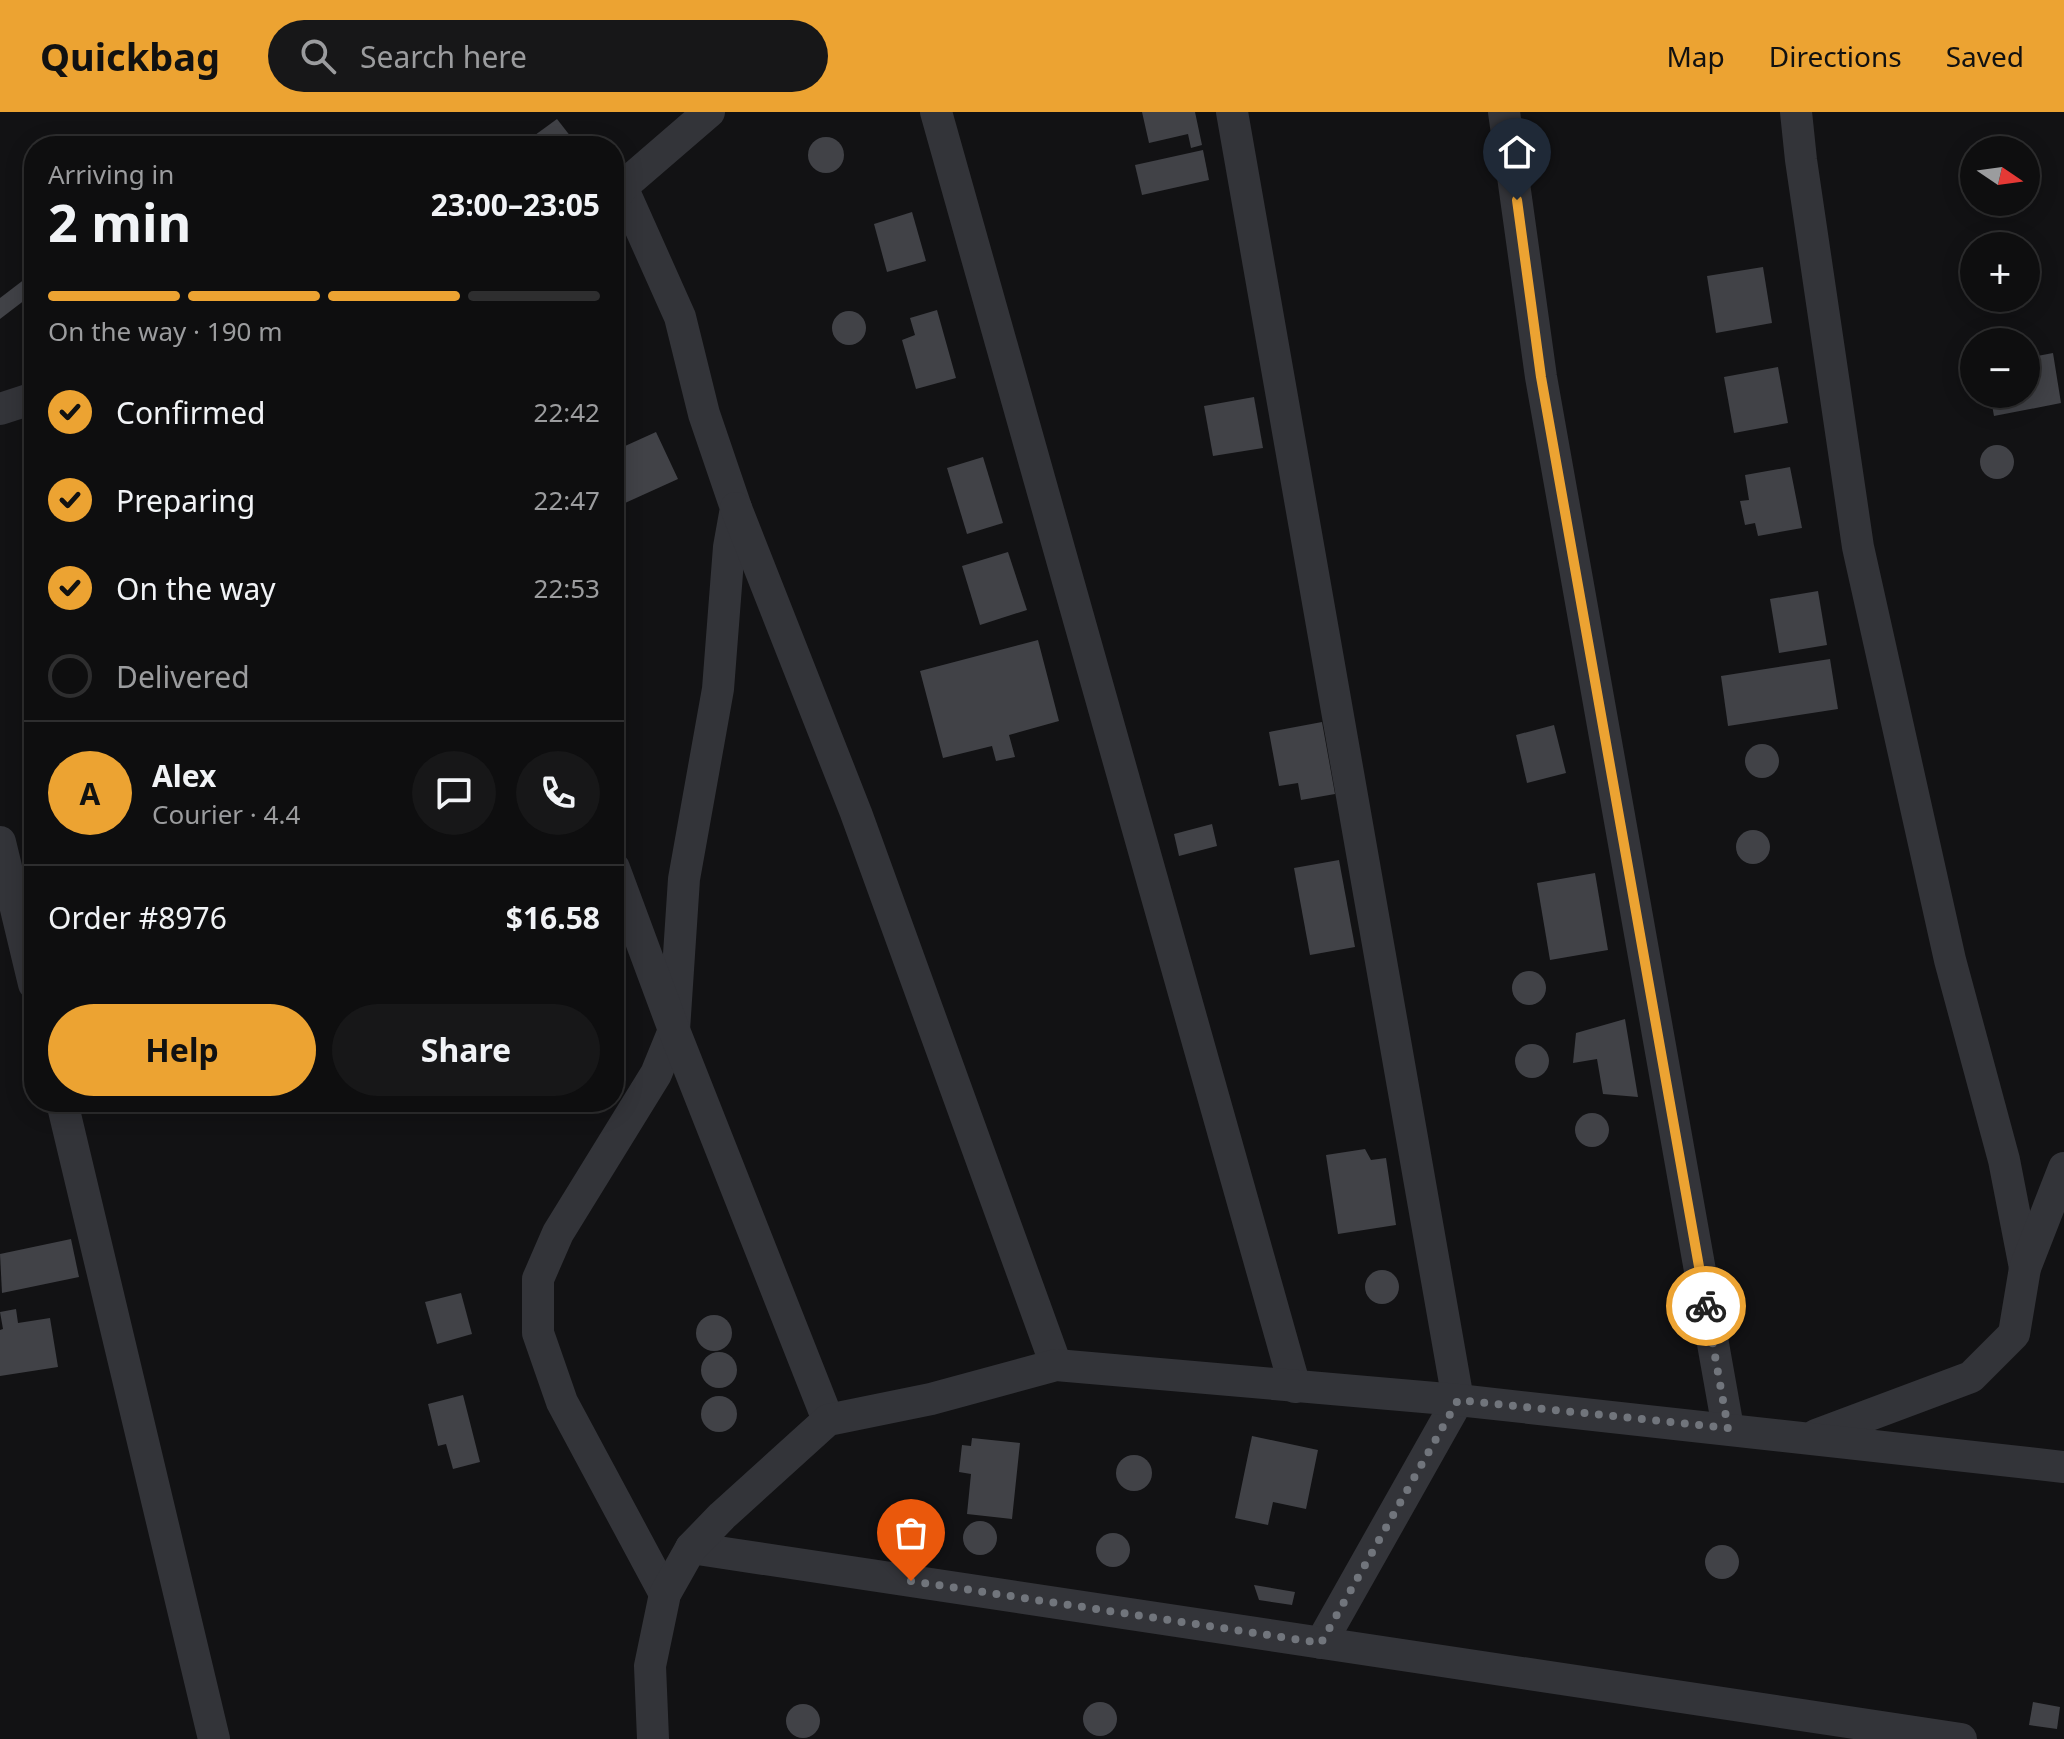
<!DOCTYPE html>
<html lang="en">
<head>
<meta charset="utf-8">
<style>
  body { margin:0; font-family:"Noto Sans",sans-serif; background:#171718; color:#f1f3f6; height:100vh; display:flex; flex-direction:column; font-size:30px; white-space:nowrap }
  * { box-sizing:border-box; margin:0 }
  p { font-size:26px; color:#9b9c9e }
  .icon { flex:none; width:44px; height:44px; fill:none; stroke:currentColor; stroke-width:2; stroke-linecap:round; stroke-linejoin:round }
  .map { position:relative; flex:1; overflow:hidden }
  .side { position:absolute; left:24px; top:24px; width:600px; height:976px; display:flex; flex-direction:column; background:#0e0e0f; border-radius:32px; box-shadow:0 4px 20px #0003,0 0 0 2px #2e2e2f }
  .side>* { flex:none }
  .needle { width:52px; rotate:103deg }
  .fabs { position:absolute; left:1960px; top:24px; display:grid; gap:16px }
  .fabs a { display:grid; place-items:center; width:80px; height:80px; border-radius:50%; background:#0e0e0f; box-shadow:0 4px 20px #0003,0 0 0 2px #2e2e2f; font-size:40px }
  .pin { position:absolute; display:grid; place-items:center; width:68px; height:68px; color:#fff; margin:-82px -34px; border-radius:50% 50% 50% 0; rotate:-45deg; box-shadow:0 0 8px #0007 }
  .pin .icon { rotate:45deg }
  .courier { position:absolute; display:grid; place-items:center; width:80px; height:80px; margin:-40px; border:6px solid #eca332; border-radius:50%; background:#fff; color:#222; box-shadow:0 2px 10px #0007 }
  .headline em { font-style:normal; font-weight:700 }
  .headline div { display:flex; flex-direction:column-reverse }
  .headline { display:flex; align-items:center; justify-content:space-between; height:136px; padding:0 24px }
  h1 { font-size:52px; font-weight:700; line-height:60px }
  .bar { display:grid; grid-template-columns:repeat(4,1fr); gap:12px 8px; align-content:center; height:96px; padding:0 24px }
  .bar i { height:10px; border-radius:6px; background:#2e2e2f }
  .bar .current { background:#eca332 }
  .bar p { grid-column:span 4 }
  .line { display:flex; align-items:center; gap:20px; padding:0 24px; border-top:2px solid #2e2e2f }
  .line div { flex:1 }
  .round { display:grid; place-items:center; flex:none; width:84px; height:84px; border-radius:42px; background:#171718 }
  ol { padding:0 24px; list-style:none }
  li { display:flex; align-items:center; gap:24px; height:88px }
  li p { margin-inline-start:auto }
  li .icon { padding:8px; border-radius:50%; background:#eca332; color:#111; stroke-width:4 }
  li:last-child { color:#9b9c9e }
  li i { width:44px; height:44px; border:4px solid #2e2e2f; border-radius:50% }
  .button { display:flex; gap:16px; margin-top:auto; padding:16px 24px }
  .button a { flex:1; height:92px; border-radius:48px; background:#eca332; color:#111; font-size:32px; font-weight:700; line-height:92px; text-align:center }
  .button a+a { background:#171718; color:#f1f3f6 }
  header { display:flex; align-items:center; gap:48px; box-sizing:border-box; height:112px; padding:0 40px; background:#eca332; color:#111 }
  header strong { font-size:38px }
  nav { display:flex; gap:44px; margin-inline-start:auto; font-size:28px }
  .search { width:560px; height:72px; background:#171718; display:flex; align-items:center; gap:20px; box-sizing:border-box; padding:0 28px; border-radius:44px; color:#9b9c9e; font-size:30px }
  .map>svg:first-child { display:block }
  .building { fill:#414247 }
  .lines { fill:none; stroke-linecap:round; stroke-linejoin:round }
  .street { stroke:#333439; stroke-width:32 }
  .done { stroke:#71757c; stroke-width:8; stroke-dasharray:0 14.4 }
  .route { stroke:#eca332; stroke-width:10 }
</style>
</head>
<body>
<header>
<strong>Quickbag</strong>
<div class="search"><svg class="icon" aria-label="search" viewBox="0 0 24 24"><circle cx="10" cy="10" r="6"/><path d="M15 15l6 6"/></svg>Search here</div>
<nav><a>Map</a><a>Directions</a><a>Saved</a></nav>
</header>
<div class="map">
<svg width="2064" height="1627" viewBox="0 0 2064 1627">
  <rect width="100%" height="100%" fill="#121214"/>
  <g class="building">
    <path d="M 1142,0 L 1195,0 L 1202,33 L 1191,36 L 1188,22 L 1149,31 Z"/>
    <path d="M 557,7 L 578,34 L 537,34 L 531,26 Z"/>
    <circle cx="826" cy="43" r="18"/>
    <path d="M 1203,38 L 1209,68 L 1142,83 L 1135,53 Z"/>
    <path d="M 912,100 L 926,149 L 887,160 L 874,112 Z"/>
    <path d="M 1763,155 L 1772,211 L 1716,221 L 1707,164 Z"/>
    <path d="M 34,160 L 34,181 L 0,207 L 0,186 Z"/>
    <path d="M 937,198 L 956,266 L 916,277 L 902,228 L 915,223 L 910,206 Z"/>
    <circle cx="849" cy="216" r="17"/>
    <path d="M 2053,241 L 2061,291 L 1994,304 L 1990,282 L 2026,282 L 2026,246 Z"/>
    <path d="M 1778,255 L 1788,311 L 1734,321 L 1724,265 Z"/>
    <path d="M 1254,285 L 1263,336 L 1213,344 L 1204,294 Z"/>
    <path d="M 656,320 L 678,367 L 614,396 L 614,367 L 617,366 L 614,358 L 614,339 Z"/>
    <circle cx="1997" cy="350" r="17"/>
    <path d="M 983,345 L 1003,411 L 967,422 L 947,356 Z"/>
    <path d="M 1790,355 L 1802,416 L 1758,424 L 1755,411 L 1745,413 L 1740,389 L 1749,388 L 1745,363 Z"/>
    <path d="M 1008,440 L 1027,498 L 980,513 L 962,454 Z"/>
    <path d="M 1818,479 L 1827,533 L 1779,541 L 1770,487 Z"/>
    <path d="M 1038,528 L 1059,609 L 1009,623 L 1015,645 L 996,649 L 992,634 L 943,646 L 920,559 Z"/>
    <path d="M 1830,547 L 1838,597 L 1728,614 L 1721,564 Z"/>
    <path d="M 1322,610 L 1335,682 L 1301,688 L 1298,671 L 1279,674 L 1269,620 Z"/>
    <path d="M 1554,613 L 1566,661 L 1527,671 L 1516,623 Z"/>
    <circle cx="1762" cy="649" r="17"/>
    <path d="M 1212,712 L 1217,734 L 1179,744 L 1174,722 Z"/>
    <circle cx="1753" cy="735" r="17"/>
    <path d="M 1339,748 L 1355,835 L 1310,843 L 1294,756 Z"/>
    <path d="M 1595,761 L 1608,838 L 1550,848 L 1537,771 Z"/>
    <circle cx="1529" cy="876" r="17"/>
    <path d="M 1625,907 L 1638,985 L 1603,982 L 1597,947 L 1573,951 L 1576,921 Z"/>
    <circle cx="1532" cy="949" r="17"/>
    <circle cx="1592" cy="1018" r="17"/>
    <path d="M 1365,1037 L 1371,1048 L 1386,1046 L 1396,1113 L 1338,1122 L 1326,1043 Z"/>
    <path d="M 71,1127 L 79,1165 L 2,1181 L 0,1142 Z"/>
    <circle cx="1382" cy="1175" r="17"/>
    <path d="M 461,1181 L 472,1222 L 437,1232 L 425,1190 Z"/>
    <path d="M 16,1197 L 18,1211 L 50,1206 L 58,1255 L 0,1264 L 0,1218 L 3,1217 L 0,1200 Z"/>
    <circle cx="714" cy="1221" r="18"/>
    <circle cx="719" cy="1258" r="18"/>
    <path d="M 463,1283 L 480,1350 L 453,1357 L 446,1332 L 438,1334 L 428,1292 Z"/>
    <circle cx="719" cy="1302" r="18"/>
    <path d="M 1252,1324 L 1318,1338 L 1306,1397 L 1273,1390 L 1268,1413 L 1235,1406 Z"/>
    <path d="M 972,1326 L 1020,1331 L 1012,1407 L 967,1402 L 971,1362 L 959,1360 L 962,1333 L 971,1334 Z"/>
    <circle cx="1134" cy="1361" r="18"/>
    <circle cx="980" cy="1426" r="17"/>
    <circle cx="1113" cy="1438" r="17"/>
    <circle cx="1722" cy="1450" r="17"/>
    <path d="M 1254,1473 L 1295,1480 L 1292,1493 L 1259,1488 Z"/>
    <path d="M 2033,1590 L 2060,1595 L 2057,1617 L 2029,1613 Z"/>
    <circle cx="1100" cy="1607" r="17"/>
    <circle cx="803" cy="1609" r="17"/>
  </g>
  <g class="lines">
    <g class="street">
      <path d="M 936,0 L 1295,1275"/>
      <path d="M 1232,0 L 1458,1288 L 1321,1531"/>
      <path d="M 1504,0 L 1541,265 L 1728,1316"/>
      <path d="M 1796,0 L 1801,48 L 1858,435 L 1950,848 L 2004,1048 L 2025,1156"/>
      <path d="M 622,75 L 680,205 L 704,302 L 736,396 L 729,435 L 718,577 L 684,767 L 674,918 L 656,962 L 558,1121 L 538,1167 L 538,1221 L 562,1290 L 665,1482"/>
      <path d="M 614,87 L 622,75 L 709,0"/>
      <path d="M 0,297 L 34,286"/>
      <path d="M 736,396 L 856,701 L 1056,1253"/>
      <path d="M 0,730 L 34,872"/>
      <path d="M 614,756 L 674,918 L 828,1308"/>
      <path d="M 62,990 L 214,1627"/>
      <path d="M 1816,1323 L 1971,1265 L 2014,1222 L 2025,1156 L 2064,1056"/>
      <path d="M 691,1436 L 1961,1627"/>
      <path d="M 653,1627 L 650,1554 L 665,1482 L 691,1436 L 722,1404 L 828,1308 L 931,1287 L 1056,1253 L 1458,1288 L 2064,1355"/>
    </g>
  </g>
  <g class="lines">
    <path class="done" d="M 911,1469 L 1321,1531 L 1458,1288 L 1728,1316 L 1706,1194"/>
    <path class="route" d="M 1517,88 L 1541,265 L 1706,1194"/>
  </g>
</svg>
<div class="fabs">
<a><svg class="needle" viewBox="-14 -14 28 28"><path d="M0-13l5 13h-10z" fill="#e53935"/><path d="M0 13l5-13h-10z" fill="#9b9c9e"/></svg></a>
<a>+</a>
<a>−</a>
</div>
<div class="pin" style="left:911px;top:1469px;background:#ea580c"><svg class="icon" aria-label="bag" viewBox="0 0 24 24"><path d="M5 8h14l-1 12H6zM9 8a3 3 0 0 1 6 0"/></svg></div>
<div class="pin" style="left:1517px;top:88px;background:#1f2937"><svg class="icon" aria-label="home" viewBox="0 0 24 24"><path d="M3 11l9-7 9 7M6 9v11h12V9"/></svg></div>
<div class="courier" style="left:1706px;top:1194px"><svg class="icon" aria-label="bike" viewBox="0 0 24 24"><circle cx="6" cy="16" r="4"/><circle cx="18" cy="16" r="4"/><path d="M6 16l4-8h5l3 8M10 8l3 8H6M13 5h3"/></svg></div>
<section class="side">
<div class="headline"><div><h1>2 min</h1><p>Arriving in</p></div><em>23:00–23:05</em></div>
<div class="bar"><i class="current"></i><i class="current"></i><i class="current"></i><i></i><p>On the way · 190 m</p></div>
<ol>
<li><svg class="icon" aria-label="check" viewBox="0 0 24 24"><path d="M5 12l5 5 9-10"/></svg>Confirmed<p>22:42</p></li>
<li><svg class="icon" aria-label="check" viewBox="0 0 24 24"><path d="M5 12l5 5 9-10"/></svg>Preparing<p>22:47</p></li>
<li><svg class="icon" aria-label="check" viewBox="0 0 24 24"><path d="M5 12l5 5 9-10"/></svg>On the way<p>22:53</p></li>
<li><i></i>Delivered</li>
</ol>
<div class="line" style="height:144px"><b class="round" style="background:#eca332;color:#111">A</b><div><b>Alex</b><p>Courier · 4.4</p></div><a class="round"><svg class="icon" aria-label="chat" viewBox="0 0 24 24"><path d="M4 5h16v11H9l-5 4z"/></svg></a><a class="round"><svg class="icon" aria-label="phone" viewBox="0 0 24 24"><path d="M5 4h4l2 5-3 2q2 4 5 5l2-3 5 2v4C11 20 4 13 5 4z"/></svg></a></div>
<div class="line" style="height:104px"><div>Order #8976</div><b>$16.58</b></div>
<div class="button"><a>Help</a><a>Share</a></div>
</section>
</div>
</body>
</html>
